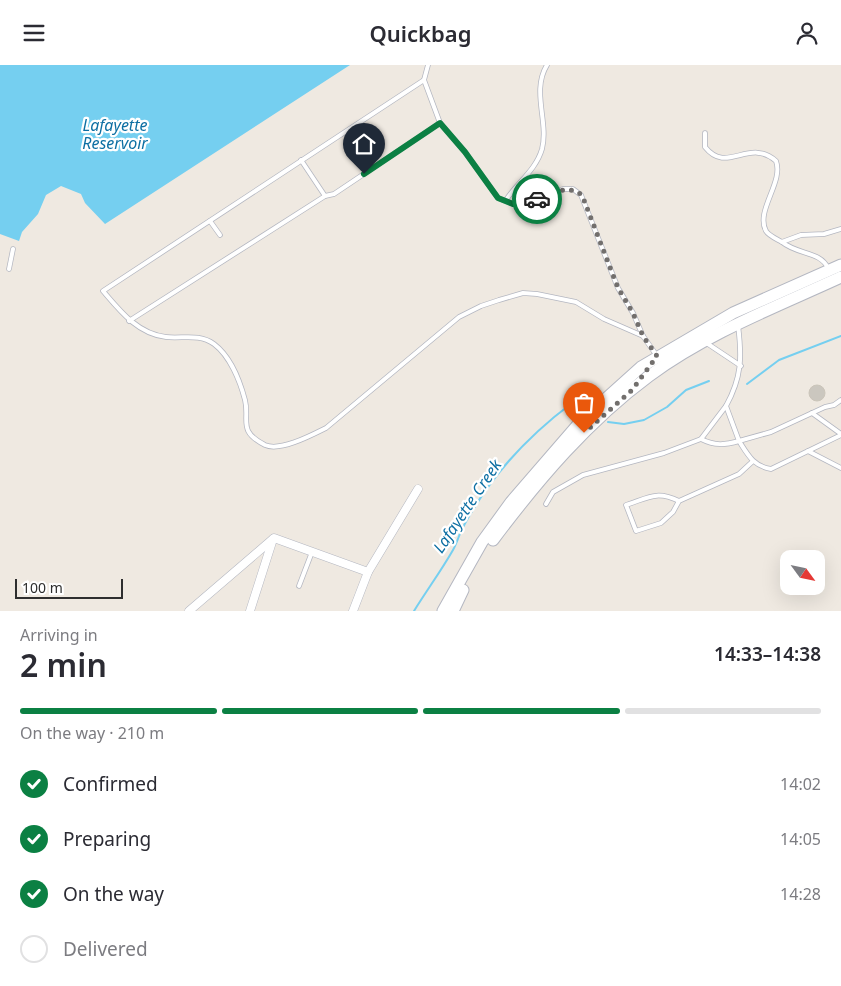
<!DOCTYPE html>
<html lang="en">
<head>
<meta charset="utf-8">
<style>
  body { margin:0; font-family:"Noto Sans",sans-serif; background:#f2f2f3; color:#2b2b33; height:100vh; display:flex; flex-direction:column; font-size:19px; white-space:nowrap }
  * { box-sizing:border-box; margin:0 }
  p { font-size:16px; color:#7c7c81 }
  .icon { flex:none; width:28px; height:28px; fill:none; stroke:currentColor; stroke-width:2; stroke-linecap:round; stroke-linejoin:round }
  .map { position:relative; height:546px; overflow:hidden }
  .panel { display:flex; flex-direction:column; background:#fff; flex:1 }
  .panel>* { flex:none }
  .needle { width:32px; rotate:123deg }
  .tools { position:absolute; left:780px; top:485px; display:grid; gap:10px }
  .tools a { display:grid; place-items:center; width:45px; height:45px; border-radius:10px; background:#fff; box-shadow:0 5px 20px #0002; font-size:25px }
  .scale { position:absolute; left:15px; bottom:12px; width:108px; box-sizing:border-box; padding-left:5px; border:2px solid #2e2e2e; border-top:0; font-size:14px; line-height:18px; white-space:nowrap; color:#2e2e2e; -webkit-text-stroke:4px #fff; paint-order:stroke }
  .pin { position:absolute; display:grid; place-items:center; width:42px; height:42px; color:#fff; margin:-51px -21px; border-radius:50% 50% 50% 0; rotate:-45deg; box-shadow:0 0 5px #0007 }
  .pin .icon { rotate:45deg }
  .courier { position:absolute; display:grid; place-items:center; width:50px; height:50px; margin:-25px; border:4px solid #0b8043; border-radius:50%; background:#fff; color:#222; box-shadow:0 1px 6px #0007 }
  .overview em { font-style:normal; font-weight:600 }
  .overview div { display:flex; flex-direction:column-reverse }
  .overview { display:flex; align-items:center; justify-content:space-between; height:85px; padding:0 20px }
  h1 { font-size:32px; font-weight:600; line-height:38px }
  .bar { display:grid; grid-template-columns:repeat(4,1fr); gap:8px 5px; align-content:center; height:60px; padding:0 20px }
  .bar i { height:6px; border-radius:4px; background:#e1e1e2 }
  .bar .on { background:#0b8043 }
  .bar p { grid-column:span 4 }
  ol { padding:0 20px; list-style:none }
  li { display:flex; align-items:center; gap:15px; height:55px }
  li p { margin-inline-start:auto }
  li .icon { padding:5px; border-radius:50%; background:#0b8043; color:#fff; stroke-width:4 }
  li:last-child { color:#7c7c81 }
  li i { width:28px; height:28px; border:2px solid #e1e1e2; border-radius:50% }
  header { display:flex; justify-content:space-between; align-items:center; height:65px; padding:0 20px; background:#fff; font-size:22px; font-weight:600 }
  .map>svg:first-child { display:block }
  .water { fill:#75cff0 }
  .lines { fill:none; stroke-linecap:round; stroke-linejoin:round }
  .stream { stroke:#75cff0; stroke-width:2 }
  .building { fill:#cbc7bf; stroke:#cbc5ba }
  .service-casing { stroke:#b4b7c1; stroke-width:5.5 }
  .minor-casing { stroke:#b4b7c1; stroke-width:9 }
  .secondary-casing { stroke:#b4b7c1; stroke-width:13 }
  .service { stroke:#fff; stroke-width:4 }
  .minor { stroke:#fff; stroke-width:8 }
  .secondary { stroke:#fff; stroke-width:11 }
  .done { stroke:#726f6d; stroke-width:5; stroke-dasharray:0 9 }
  .route { stroke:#0b8043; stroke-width:6 }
  .labels { text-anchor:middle; stroke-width:4.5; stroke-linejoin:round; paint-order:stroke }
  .water-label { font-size:16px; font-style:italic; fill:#0d6fa3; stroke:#fff }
</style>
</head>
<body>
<header><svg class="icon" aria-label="menu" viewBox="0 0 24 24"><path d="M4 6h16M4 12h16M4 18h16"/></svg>Quickbag<svg class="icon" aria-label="person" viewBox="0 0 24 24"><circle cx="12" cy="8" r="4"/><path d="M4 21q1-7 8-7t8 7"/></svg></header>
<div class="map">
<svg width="841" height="546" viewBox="0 0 841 546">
  <rect width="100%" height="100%" fill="#efe9e1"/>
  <path class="water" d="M 0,0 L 350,0 L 105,159 L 85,138 L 81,129 L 61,121 L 46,130 L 38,149 L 22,167 L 19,176 L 0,169 Z"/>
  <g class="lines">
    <g class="stream">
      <path d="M 747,319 L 779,295 L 841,271"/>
      <path d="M 608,357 L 624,359 L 644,355 L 667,342 L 686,325 L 709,316"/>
      <path d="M 414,546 C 427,525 441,506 453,485 C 457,478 459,470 462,464 C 488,414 528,371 572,338"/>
    </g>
  </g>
  <circle class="building" cx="817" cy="328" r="8"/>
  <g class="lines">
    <defs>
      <g id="service">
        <path d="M 428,0 L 424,15 L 440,58 L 465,87 L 498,133 L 513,139 L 521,139 L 563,124 L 573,124 L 581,130 L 618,223 L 633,248 L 643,271 L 657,291"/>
        <path d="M 424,15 L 103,226 C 120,246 138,269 166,272 C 182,274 199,268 214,279 C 230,291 240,316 245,335 C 250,355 237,366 265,380 C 280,387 312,370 326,363 L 459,252 L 481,241 L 499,235 L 523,228 L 537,229 L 576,237 L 604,254 L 643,271"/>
        <path d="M 705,68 L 705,82 C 727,110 749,72 776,96 C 784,117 755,146 766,166 C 769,171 777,174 782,177 L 801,170 L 824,169 L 841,164"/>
        <path d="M 301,95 L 325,131"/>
        <path d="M 506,135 C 517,118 536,105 542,84 C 549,57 531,26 547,0"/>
        <path d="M 210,156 L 220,170"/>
        <path d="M 782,177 C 798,190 820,186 828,203"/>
        <path d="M 9,204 L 13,184"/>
        <path d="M 129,256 L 325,131 L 334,129 L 440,58"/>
        <path d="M 738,260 C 742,292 742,312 726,341 L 739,376 L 771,367 L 825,342 L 834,340 L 841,335"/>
        <path d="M 705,277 L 741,301"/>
        <path d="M 812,348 L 841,369"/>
        <path d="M 701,374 C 715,381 725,380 739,376 C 748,390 753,401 771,404 L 841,370"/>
        <path d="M 808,386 L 841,403"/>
        <path d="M 679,436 C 656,425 648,433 626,440 L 636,466 L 661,458 L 673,447 L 679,436 L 739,409 L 752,397"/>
        <path d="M 546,439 L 553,427 L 583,410 L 664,388 L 701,374 L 726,341"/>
        <path d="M 299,521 L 312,487"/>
      </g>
      <g id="minor">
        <path d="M 189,546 L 274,473 L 368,507"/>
        <path d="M 250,546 L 273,474"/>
        <path d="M 353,546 L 368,507 L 418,424"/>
      </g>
      <g id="secondary">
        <path d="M 493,475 C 538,415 588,356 649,311 C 707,268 776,242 841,212"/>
        <path d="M 443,546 L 482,477 L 511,437 L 581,356 L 641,302 L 733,248 L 841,200"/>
        <path d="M 453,546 L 463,525"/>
      </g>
    </defs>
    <use href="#service" class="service-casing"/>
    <use href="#minor" class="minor-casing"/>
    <use href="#secondary" class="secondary-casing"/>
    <use href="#service" class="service"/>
    <use href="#minor" class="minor"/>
    <use href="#secondary" class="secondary"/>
  </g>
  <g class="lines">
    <path class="done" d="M 537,134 C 553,128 567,119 582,130 L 618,223 L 633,248 L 643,271 L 657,291 L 632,325 L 584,368"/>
    <path class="route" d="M 364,109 L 440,58 L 465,87 L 498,133 L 513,139 L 521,139 L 537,134"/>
  </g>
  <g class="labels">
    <g class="water-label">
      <text x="115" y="66">Lafayette<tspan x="115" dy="18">Reservoir</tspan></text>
      <text transform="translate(467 441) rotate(-56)" y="6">Lafayette Creek</text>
    </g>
  </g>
</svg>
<div class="tools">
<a><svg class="needle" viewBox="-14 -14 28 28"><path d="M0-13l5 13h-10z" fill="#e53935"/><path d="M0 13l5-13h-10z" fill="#7c7c81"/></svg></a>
</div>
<div class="scale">100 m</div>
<div class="pin" style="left:584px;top:368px;background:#ea580c"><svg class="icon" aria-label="bag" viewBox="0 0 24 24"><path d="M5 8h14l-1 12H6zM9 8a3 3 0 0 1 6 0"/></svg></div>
<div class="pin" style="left:364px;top:109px;background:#1f2937"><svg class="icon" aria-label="home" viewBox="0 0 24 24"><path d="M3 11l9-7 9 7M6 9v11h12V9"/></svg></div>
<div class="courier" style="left:537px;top:134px"><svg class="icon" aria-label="car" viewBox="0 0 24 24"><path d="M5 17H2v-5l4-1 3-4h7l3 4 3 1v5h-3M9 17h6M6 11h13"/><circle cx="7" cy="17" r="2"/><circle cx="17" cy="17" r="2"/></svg></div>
</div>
<section class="panel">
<div class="overview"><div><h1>2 min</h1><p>Arriving in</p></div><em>14:33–14:38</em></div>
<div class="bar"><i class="on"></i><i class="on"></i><i class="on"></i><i></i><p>On the way · 210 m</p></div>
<ol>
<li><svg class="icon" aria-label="check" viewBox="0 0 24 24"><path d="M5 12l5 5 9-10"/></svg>Confirmed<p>14:02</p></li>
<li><svg class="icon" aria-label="check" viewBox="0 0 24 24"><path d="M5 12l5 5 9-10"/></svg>Preparing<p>14:05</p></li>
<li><svg class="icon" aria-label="check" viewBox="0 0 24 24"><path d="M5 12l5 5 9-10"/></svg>On the way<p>14:28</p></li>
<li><i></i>Delivered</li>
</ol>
</section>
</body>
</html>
